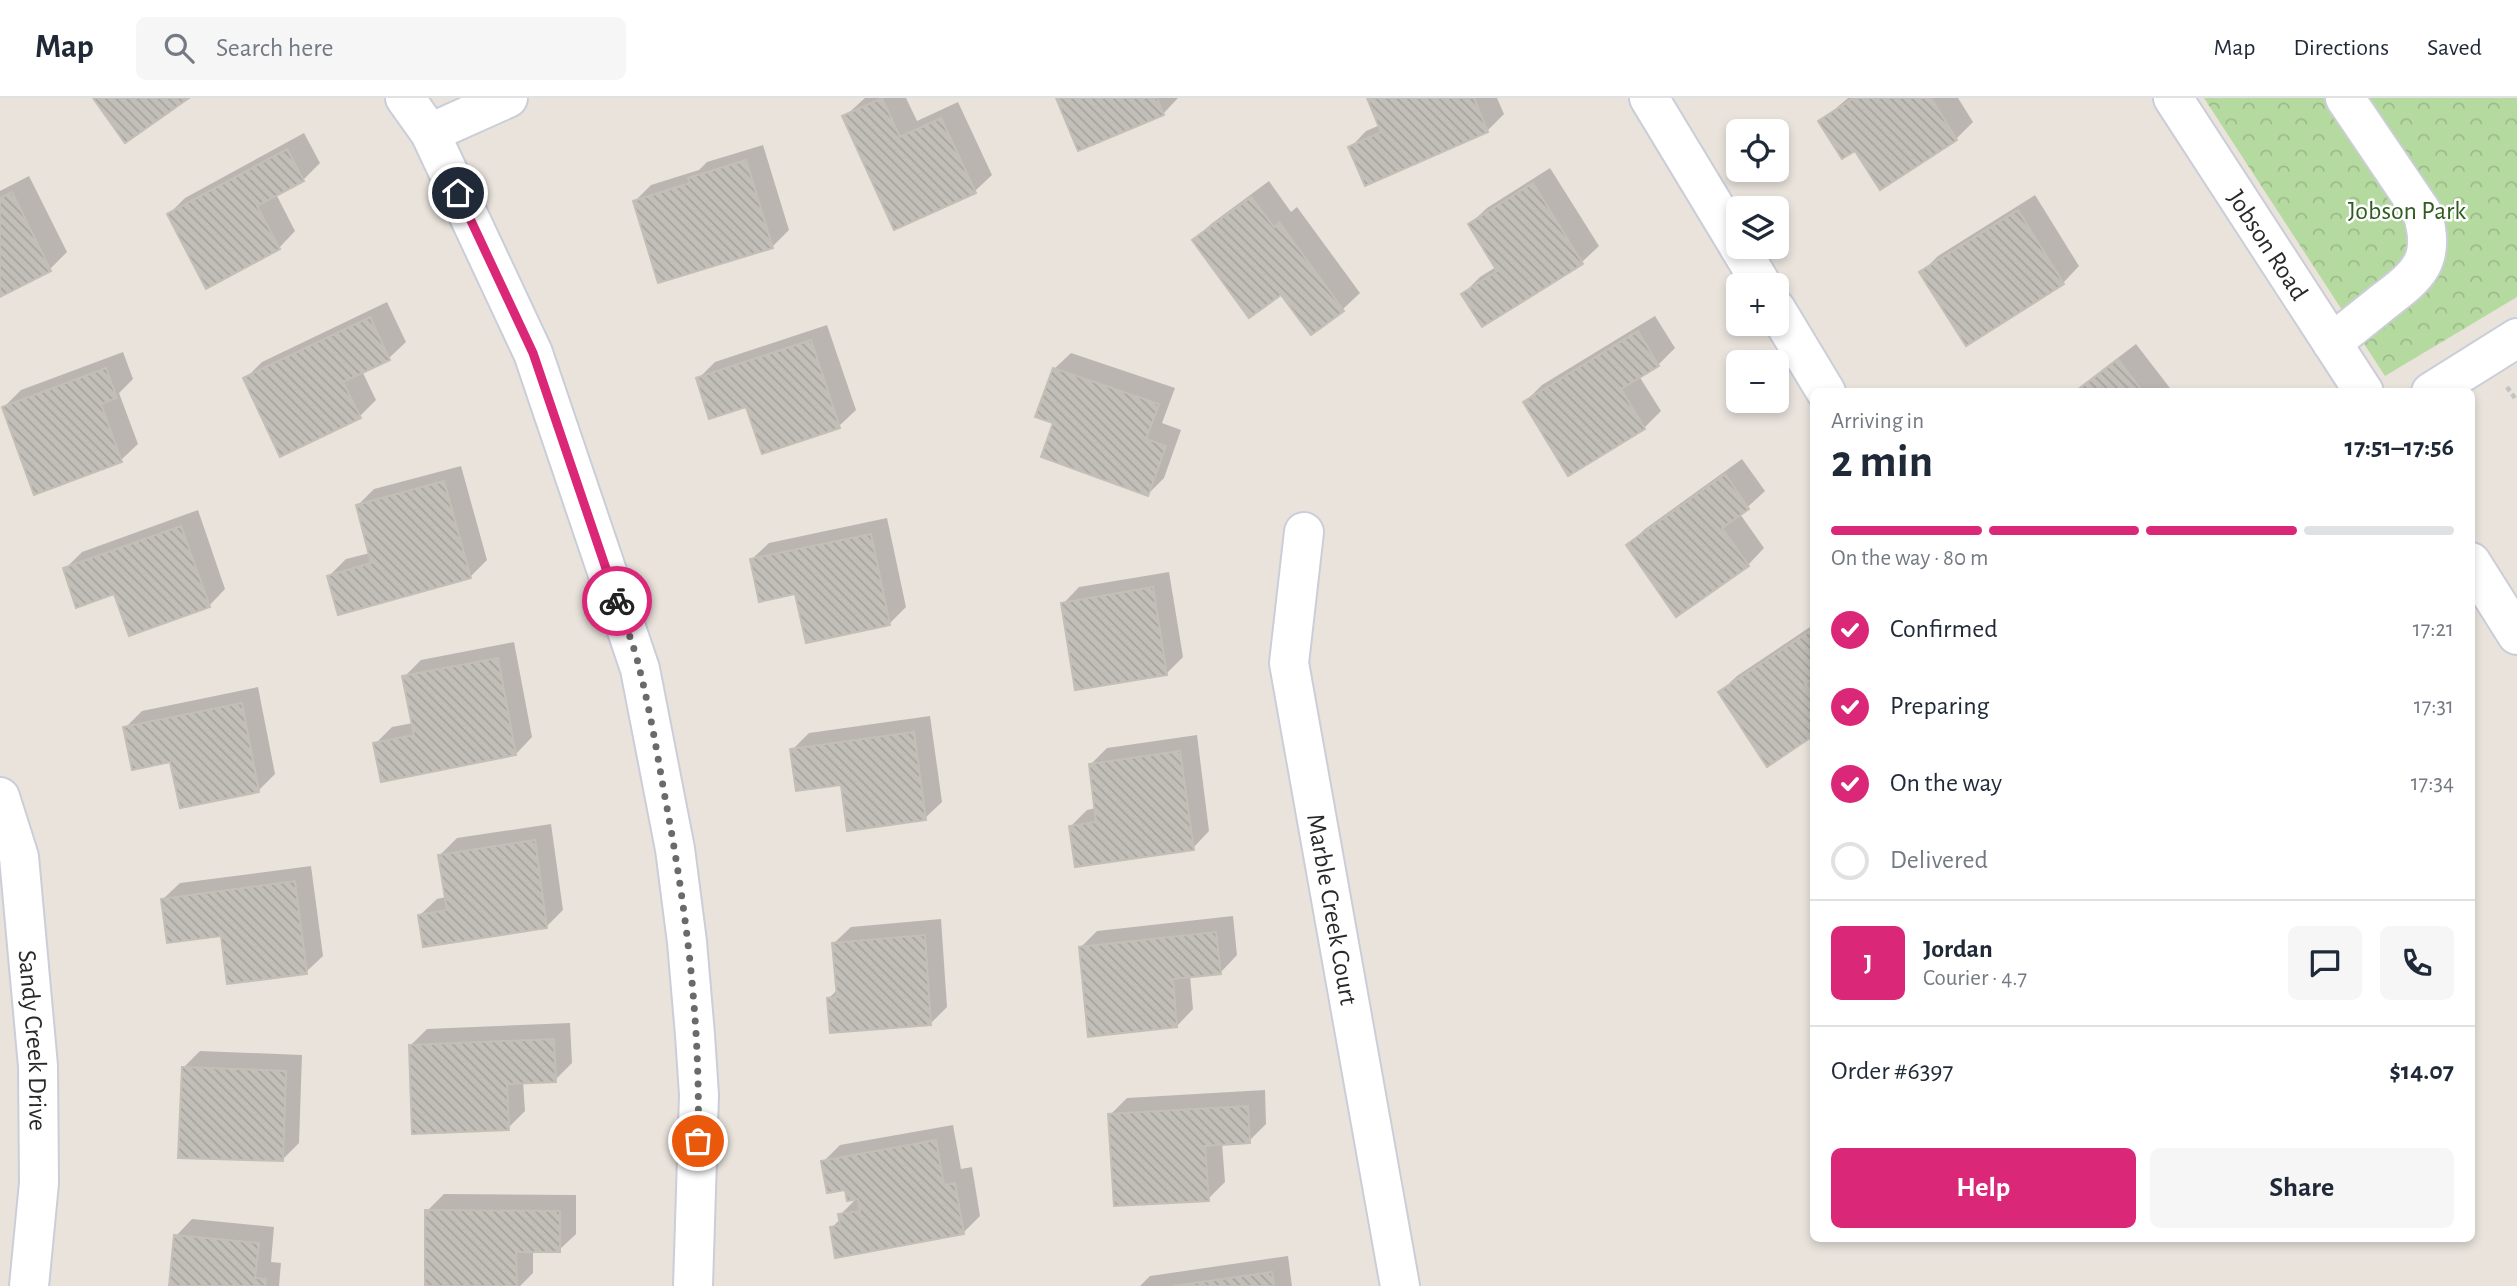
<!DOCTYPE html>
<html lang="en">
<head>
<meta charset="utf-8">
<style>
  body { margin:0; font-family:"Alegreya Sans",sans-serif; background:#f6f6f7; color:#1f2937; height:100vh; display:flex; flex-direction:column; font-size:26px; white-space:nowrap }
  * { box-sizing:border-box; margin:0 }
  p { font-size:23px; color:#747a83 }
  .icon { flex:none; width:38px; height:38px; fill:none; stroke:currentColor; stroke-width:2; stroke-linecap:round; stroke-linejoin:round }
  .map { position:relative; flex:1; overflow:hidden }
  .sheet { position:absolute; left:1810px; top:290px; width:665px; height:854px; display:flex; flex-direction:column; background:#fff; border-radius:10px; box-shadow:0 4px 10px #0003 }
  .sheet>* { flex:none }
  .tools { position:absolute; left:1726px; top:21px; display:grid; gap:14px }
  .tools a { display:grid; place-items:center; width:63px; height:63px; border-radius:10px; background:#fff; box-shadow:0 4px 10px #0003; font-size:35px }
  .pin { position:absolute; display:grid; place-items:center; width:60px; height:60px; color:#fff; margin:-30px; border:4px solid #fff; border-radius:50%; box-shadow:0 2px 7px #0007 }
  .courier { position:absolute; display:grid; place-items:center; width:70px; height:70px; margin:-35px; border:5px solid #db2777; border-radius:50%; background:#fff; color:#222; box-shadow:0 2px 9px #0007 }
  .head em { font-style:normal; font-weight:600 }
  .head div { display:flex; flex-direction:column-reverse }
  .head { display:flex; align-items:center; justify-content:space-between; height:119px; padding:0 21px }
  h1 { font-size:46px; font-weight:600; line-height:52px }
  .bar { display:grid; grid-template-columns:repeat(4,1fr); gap:10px 7px; align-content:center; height:84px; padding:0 21px }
  .bar i { height:9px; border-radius:5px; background:#e0e1e3 }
  .bar .selected { background:#db2777 }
  .bar p { grid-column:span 4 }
  .line { display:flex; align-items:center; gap:18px; padding:0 21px; border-top:2px solid #e0e1e3 }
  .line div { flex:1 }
  .round { display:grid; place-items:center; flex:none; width:74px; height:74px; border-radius:10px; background:#f6f6f7 }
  ol { padding:0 21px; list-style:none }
  li { display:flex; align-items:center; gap:21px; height:77px }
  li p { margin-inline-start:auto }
  li .icon { padding:7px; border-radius:50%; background:#db2777; color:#fff; stroke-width:4 }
  li:last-child { color:#747a83 }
  li i { width:38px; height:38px; border:4px solid #e0e1e3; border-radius:50% }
  .button { display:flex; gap:14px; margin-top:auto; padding:14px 21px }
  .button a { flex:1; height:80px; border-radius:10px; background:#db2777; color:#fff; font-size:28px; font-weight:600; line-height:80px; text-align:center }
  .button a+a { background:#f6f6f7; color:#1f2937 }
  header { display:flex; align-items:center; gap:42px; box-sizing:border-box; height:98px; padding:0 35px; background:#fff; border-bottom:2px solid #e0e1e3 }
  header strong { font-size:33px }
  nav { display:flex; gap:38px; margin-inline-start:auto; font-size:24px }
  .search { width:490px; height:63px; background:#f6f6f7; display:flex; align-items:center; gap:18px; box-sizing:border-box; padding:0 24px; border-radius:10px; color:#747a83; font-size:26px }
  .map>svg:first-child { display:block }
  .park { fill:url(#park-crowns) }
  .shadow { fill:#0003 }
  .building { fill:url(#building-back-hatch); stroke:#c4bfb6; stroke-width:2 }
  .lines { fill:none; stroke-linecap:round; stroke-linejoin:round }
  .minor-casing { stroke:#cbced9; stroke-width:42 }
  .path { stroke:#c3c3c3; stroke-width:4.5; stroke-dasharray:5 3.5; stroke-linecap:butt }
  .minor { stroke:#fff; stroke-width:38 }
  .done { stroke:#6c6a68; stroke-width:7; stroke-dasharray:0 12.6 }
  .route { stroke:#db2777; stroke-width:9 }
  .labels { text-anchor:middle; stroke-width:5; stroke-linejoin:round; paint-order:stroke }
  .park-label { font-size:26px; fill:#315d22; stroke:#fff }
  .street-label { font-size:26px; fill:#292929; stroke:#fff }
</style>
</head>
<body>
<header>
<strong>Map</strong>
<div class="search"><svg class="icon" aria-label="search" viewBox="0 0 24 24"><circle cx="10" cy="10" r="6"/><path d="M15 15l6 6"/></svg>Search here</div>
<nav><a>Map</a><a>Directions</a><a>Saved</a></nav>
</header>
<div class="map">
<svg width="2517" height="1188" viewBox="0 0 2517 1188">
  <defs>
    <pattern id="park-crowns" width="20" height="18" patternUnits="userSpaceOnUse" patternTransform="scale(1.75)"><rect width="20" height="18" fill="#b5da9f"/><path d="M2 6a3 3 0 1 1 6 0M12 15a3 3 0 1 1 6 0" fill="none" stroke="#9cbb89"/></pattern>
    <pattern id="building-back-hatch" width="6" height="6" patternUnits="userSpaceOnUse" patternTransform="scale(1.75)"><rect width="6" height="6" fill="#c2beb8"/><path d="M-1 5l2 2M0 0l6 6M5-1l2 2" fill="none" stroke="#a7a39e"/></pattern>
  </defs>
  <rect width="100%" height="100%" fill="#e9e3dc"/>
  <path class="park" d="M 2204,0 L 2517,0 L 2517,199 L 2385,278 Z"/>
  <g class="shadow">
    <path d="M 865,0 L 906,0 L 917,23 L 958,4 L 992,77 L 975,93 L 844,19 Z"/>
    <path d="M 1058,0 L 1178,0 L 1163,16 Z"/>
    <path d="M 1368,0 L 1497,0 L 1504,16 L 1487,33 L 1350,50 L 1366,33 L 1380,27 Z"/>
    <path d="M 1848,0 L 1958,0 L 1973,24 L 1956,41 L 1856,50 L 1820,24 Z"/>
    <path d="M 304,35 L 320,65 L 303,82 L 276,96 L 295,133 L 279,150 L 169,116 L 185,100 Z"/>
    <path d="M 763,47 L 789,132 L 772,149 L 635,103 L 651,87 L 699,72 L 707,64 Z"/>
    <path d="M 1550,70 L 1599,148 L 1582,164 L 1483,227 L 1463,196 L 1480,179 L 1496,169 L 1470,126 L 1487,110 Z"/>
    <path d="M 29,78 L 67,154 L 50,171 L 0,197 L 0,93 Z"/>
    <path d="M 1269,83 L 1291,114 L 1297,109 L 1360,195 L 1343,211 L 1311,234 L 1282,194 L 1194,142 L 1211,126 Z"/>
    <path d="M 2035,97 L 2079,168 L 2063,185 L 1922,174 L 1938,158 Z"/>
    <path d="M 387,204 L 406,244 L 389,260 L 362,273 L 376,302 L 360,318 L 245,281 L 262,264 Z"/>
    <path d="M 1655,218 L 1675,250 L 1658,267 L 1639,278 L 1661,313 L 1644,330 L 1525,304 L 1542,287 Z"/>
    <path d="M 827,227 L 856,312 L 839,328 L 747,307 L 698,281 L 715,264 Z"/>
    <path d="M 2136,246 L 2173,294 L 2073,294 Z"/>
    <path d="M 123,254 L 133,281 L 119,295 L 138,346 L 121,362 L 4,309 L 21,292 Z"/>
    <path d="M 1071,255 L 1175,290 L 1162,325 L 1181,332 L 1164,380 L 1148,396 L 1055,324 L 1054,271 Z"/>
    <path d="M 1742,361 L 1765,393 L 1740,416 L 1764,450 L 1748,467 L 1628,447 L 1645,431 Z"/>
    <path d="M 461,368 L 487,462 L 470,479 L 329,478 L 346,461 L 370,455 L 357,408 L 374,391 Z"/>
    <path d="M 198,412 L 225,491 L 209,508 L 115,494 L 65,471 L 82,454 Z"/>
    <path d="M 887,420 L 906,509 L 889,526 L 797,494 L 752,461 L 769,445 Z"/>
    <path d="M 1169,474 L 1183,559 L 1167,575 L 1063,506 L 1079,489 Z"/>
    <path d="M 1813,527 L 1813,636 L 1720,594 L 1737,578 Z"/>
    <path d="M 514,544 L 532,639 L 516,656 L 375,646 L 392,629 L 413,625 L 404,579 L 421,562 Z"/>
    <path d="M 258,589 L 275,676 L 259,692 L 172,662 L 125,630 L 142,613 Z"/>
    <path d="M 930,618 L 942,704 L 925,720 L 792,652 L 809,635 Z"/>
    <path d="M 1197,637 L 1209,733 L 1193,750 L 1071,728 L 1087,712 L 1096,710 L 1090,667 L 1107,650 Z"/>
    <path d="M 551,726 L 563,812 L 546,829 L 420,817 L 437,801 L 446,799 L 440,757 L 457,740 Z"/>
    <path d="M 311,768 L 323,858 L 306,874 L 222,836 L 163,801 L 180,785 Z"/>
    <path d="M 1233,818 L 1237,857 L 1221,874 L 1190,877 L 1193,911 L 1177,928 L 1081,849 L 1097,833 Z"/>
    <path d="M 941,821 L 947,909 L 931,925 L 829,900 L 838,891 L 834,845 L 851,829 Z"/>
    <path d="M 570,925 L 572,965 L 555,982 L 523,983 L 525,1013 L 508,1030 L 410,948 L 427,931 Z"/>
    <path d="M 200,953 L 302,957 L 299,1045 L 282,1062 L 183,970 Z"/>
    <path d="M 1265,992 L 1266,1026 L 1249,1043 L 1222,1045 L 1225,1084 L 1208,1101 L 1110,1017 L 1127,1000 Z"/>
    <path d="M 953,1027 L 961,1071 L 972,1069 L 980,1118 L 963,1135 L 832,1130 L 840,1121 L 840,1117 L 858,1099 L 823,1064 L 840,1047 Z"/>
    <path d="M 444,1096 L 576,1097 L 576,1136 L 559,1152 L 533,1152 L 533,1175 L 520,1188 L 426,1188 L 427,1113 Z"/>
    <path d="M 192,1121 L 274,1129 L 271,1164 L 281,1165 L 279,1188 L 171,1188 L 176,1138 Z"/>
    <path d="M 1288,1158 L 1292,1188 L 1140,1188 L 1150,1178 Z"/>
  </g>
  <g class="building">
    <path d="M 93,0 L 189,0 L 125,45 Z"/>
    <path d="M 882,0 L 900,39 L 941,20 L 976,95 L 894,132 L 842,18 Z"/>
    <path d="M 1056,0 L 1157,0 L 1164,17 L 1078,53 Z"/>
    <path d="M 1367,0 L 1474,0 L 1488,34 L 1365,88 L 1348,49 L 1381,34 Z"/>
    <path d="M 1854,0 L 1931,0 L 1957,42 L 1880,92 L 1855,53 L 1842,61 L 1818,23 Z"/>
    <path d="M 287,51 L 304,83 L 257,108 L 280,151 L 206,191 L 167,116 Z"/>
    <path d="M 746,62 L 773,150 L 658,185 L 633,103 L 690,85 L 688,80 Z"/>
    <path d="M 1533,85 L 1583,166 L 1482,229 L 1461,196 L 1497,173 L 1468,126 Z"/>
    <path d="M 12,94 L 51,173 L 0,199 L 0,100 Z"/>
    <path d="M 1251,99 L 1274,129 L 1279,124 L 1344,213 L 1311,237 L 1281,197 L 1249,220 L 1192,142 Z"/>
    <path d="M 2018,112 L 2064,186 L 1966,248 L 1919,174 Z"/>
    <path d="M 370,219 L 390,262 L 343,284 L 361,320 L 280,359 L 243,280 Z"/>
    <path d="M 1638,233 L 1659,268 L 1621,291 L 1645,331 L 1568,378 L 1523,304 Z"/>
    <path d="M 811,242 L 840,330 L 762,356 L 746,309 L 709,321 L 696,280 Z"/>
    <path d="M 2118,261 L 2143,294 L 2075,294 Z"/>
    <path d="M 106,270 L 117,300 L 101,306 L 122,364 L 34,397 L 2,309 Z"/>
    <path d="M 1053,270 L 1159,306 L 1146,341 L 1166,348 L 1148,398 L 1041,359 L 1053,325 L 1035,319 Z"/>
    <path d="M 1725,376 L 1749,411 L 1722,430 L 1749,468 L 1676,519 L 1626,447 Z"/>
    <path d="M 444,383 L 471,480 L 338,517 L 327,478 L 371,465 L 356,407 Z"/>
    <path d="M 181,428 L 210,509 L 129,538 L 114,496 L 76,510 L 63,470 Z"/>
    <path d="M 871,436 L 890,527 L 806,545 L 795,496 L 759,504 L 750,461 Z"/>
    <path d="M 1153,489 L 1167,577 L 1075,592 L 1061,505 Z"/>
    <path d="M 1813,531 L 1813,581 L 1805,586 L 1813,598 L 1813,638 L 1767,669 L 1718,594 Z"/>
    <path d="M 498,560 L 516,657 L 381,684 L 373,645 L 414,637 L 402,578 Z"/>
    <path d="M 242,605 L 259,694 L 180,710 L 170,664 L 132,672 L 123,629 Z"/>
    <path d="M 914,634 L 926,722 L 847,733 L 841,687 L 796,693 L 790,651 Z"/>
    <path d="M 1180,653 L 1194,752 L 1075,769 L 1069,728 L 1096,724 L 1089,666 Z"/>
    <path d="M 535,742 L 547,830 L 423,849 L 418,817 L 447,812 L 438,757 Z"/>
    <path d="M 295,783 L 307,876 L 227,886 L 221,838 L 167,845 L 161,801 Z"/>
    <path d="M 1216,834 L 1221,876 L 1173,881 L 1177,929 L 1088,939 L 1079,849 Z"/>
    <path d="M 925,837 L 931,927 L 830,935 L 827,900 L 837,899 L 832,845 Z"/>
    <path d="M 554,941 L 556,984 L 507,986 L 509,1032 L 412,1036 L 409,947 Z"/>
    <path d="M 182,969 L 286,973 L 283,1063 L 178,1060 Z"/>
    <path d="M 1248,1008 L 1250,1045 L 1205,1048 L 1209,1103 L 1114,1108 L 1108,1016 Z"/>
    <path d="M 936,1042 L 944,1087 L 955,1085 L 964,1136 L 835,1160 L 830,1129 L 840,1127 L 838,1116 L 860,1113 L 858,1101 L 847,1103 L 845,1092 L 827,1095 L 821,1063 Z"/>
    <path d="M 425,1112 L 560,1113 L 560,1154 L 516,1154 L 517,1188 L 425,1188 Z"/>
    <path d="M 174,1137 L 259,1145 L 255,1180 L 266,1181 L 265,1188 L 169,1188 Z"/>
    <path d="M 1272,1174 L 1274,1188 L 1173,1188 Z"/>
  </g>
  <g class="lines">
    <defs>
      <g id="minor">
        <path d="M 405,0 L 430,35 L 533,255 L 640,571 L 675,751 L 687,844 L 695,937 L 699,997 L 693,1188"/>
        <path d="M 1649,0 L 1738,147"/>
        <path id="s1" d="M 2173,0 L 2364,294"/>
        <path d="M 430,35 L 508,0"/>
        <path d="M 1739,149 L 1762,187"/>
        <path d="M 1776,211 L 1826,294"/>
        <path d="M 2332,245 C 2349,231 2366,218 2383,204 C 2419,177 2437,162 2422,114 L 2345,0"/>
        <path d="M 2431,294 L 2517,240"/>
        <path id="s2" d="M 1304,434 L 1289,565 L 1400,1188"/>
        <path d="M 2471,464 L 2517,537"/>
        <path id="s3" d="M 0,699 L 19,759 L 38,968 L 39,1085 L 29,1188"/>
      </g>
    </defs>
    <use href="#minor" class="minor-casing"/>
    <path class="path" d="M 2507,289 L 2517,303"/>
    <use href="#minor" class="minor"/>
  </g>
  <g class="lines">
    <path class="done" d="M 617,503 C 625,526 635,550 640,573 C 650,613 657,654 664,694 C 686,808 701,926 698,1043"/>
    <path class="route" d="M 458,95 L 533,255 L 617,503"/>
  </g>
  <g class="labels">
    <g class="park-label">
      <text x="2407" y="121">Jobson Park</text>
    </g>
    <g class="street-label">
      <text dy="9" stroke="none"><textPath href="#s1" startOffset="175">Jobson Road</textPath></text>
      <text dy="9" stroke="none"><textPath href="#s2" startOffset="382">Marble Creek Court</textPath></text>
      <text dy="9" stroke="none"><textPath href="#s3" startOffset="247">Sandy Creek Drive</textPath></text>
    </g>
  </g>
</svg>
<div class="tools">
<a><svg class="icon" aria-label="locate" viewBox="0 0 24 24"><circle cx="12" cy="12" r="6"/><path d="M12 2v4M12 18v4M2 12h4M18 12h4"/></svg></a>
<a><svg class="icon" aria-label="layers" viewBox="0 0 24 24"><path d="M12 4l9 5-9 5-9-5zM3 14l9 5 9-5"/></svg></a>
<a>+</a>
<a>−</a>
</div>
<div class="pin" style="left:698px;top:1043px;background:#ea580c"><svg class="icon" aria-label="bag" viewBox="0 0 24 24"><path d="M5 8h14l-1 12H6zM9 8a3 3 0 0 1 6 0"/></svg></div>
<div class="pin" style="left:458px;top:95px;background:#1f2937"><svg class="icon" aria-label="home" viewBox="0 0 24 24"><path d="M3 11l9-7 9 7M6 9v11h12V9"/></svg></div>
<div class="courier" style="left:617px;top:503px"><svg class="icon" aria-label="bike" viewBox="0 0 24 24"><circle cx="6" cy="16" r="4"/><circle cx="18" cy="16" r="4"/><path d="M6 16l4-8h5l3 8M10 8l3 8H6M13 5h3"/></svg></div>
<section class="sheet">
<div class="head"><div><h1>2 min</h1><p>Arriving in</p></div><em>17:51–17:56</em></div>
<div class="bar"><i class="selected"></i><i class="selected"></i><i class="selected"></i><i></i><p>On the way · 80 m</p></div>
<ol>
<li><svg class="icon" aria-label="check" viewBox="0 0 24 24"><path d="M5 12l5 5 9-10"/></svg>Confirmed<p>17:21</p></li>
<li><svg class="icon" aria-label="check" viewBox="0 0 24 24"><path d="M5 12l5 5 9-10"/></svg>Preparing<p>17:31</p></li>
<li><svg class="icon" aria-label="check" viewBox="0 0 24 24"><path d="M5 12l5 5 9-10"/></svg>On the way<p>17:34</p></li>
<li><i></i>Delivered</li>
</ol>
<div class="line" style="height:126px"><b class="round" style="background:#db2777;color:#fff">J</b><div><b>Jordan</b><p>Courier · 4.7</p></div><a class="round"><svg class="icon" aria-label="chat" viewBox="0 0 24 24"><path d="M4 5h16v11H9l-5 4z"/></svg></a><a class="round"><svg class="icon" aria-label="phone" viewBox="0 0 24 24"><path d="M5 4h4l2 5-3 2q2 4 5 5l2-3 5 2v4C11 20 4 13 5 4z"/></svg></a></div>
<div class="line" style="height:91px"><div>Order #6397</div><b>$14.07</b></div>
<div class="button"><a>Help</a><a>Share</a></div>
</section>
</div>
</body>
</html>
